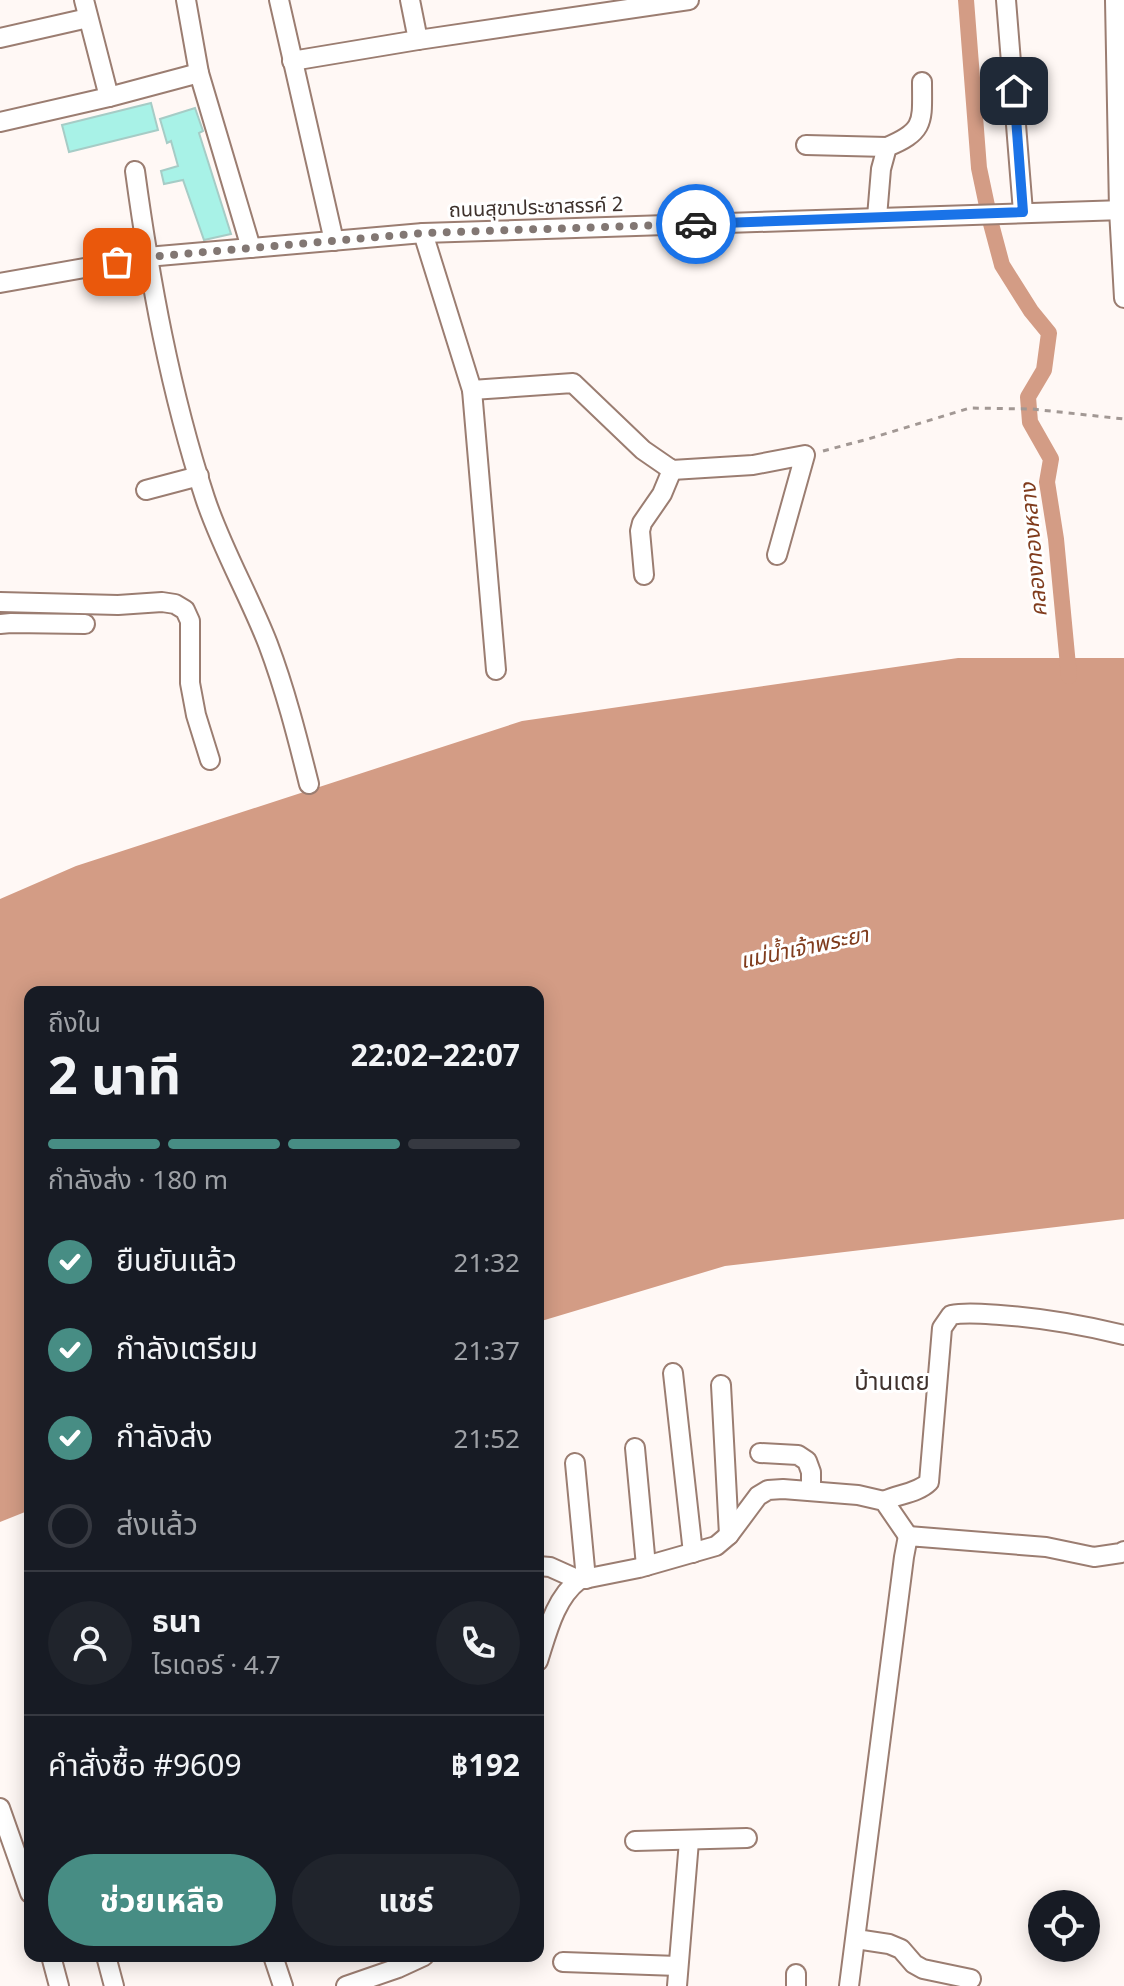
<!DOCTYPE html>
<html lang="th">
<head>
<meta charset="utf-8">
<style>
  body { margin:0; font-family:"Noto Sans","Noto Sans Thai",sans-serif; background:#20242c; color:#f1f3f6; height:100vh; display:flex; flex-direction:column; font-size:30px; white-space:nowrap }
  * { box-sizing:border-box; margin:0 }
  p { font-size:26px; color:#9ea1a6 }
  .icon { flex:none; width:44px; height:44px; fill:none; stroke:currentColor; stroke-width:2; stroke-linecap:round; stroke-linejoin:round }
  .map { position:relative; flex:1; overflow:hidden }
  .sheet { position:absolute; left:24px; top:986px; width:520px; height:976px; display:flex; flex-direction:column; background:#171b24; border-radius:16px; box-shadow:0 4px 20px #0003 }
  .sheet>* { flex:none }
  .tools { position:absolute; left:1028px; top:1890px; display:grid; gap:16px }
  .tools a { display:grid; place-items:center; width:72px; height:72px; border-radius:50%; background:#171b24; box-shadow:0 4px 20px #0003; font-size:40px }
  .pin { position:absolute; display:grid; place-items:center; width:68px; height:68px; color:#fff; margin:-34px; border-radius:16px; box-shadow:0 4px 12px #0006 }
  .courier { position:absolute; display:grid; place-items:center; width:80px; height:80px; margin:-40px; border:6px solid #1a73e8; border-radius:50%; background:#fff; color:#222; box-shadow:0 2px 10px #0007 }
  .overview em { font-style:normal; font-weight:700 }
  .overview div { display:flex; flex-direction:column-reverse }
  .overview { display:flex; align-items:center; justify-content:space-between; height:136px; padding:0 24px }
  h1 { font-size:52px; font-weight:700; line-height:60px }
  .bar { display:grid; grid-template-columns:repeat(4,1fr); gap:12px 8px; align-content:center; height:96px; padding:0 24px }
  .bar i { height:10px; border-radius:6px; background:#363941 }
  .bar .selected { background:#478d84 }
  .bar p { grid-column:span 4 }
  .line { display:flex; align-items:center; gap:20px; padding:0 24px; border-top:2px solid #363941 }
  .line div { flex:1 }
  .round { display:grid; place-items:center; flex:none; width:84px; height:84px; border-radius:42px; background:#20242c }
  ol { padding:0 24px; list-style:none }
  li { display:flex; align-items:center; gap:24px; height:88px }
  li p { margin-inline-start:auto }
  li .icon { padding:8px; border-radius:50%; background:#478d84; color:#fff; stroke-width:4 }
  li:last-child { color:#9ea1a6 }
  li i { width:44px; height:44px; border:4px solid #363941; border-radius:50% }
  .action { display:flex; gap:16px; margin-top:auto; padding:16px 24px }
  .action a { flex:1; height:92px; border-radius:48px; background:#478d84; color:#fff; font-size:32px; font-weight:700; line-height:92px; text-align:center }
  .action a+a { background:#20242c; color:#f1f3f6 }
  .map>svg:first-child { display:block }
  .water { fill:#d39c85 }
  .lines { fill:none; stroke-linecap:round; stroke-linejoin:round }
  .canal { stroke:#d39c85; stroke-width:16 }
  .building { fill:#a8f2e7; stroke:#a6ccc6; stroke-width:2 }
  .minor-casing { stroke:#9b7d71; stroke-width:22 }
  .path { stroke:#a29894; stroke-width:3; stroke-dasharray:6 6; stroke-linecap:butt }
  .minor { stroke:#fff; stroke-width:18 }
  .done { stroke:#827773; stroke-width:8; stroke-dasharray:0 14.4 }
  .route { stroke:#1a73e8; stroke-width:10 }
  .labels { text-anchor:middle; stroke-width:6; stroke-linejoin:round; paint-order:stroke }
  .street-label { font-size:20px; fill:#3f322d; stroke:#fff }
  .water-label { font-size:22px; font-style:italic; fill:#803c1d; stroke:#fff }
  .quarter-label { font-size:24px; fill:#3f322d; stroke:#fff }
</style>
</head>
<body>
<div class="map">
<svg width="1124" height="1986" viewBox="0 0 1124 1986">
  <rect width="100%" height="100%" fill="#fff8f5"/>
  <path class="water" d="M 958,658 L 1124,658 L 1124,1219 L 725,1266 L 538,1322 L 538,992 L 30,992 L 30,1510 L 0,1522 L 0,899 L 76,866 L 522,721 Z"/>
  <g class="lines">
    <path class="canal" d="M 966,0 L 979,168 L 990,220 L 1002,265 L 1031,311 L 1049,333 L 1044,370 L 1028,397 L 1030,422 L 1051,459 L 1047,482 L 1056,539 L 1069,676"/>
  </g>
  <g class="building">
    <path d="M 151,103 L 158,130 L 69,152 L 62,125 Z"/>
    <path d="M 195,108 L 203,131 L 199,133 L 231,234 L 204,240 L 183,180 L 164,184 L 161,171 L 178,166 L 171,141 L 167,143 L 160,119 Z"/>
  </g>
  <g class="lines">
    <defs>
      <g id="minor">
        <path d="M 84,0 L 109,97"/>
        <path d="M 186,0 L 199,73 L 251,248"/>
        <path d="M 279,0 L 334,241"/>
        <path d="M 410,0 L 418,40"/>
        <path d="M 1006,0 L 1023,212"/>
        <path d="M 1115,0 L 1119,210 L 1124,298"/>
        <path d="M 0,38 L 88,18"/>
        <path d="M 292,61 L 418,40 L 689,0"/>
        <path d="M 0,122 L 109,97 L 199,73"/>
        <path d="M 806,145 L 887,147"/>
        <path d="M 135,171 C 150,281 170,391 205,498 C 221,547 249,595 268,644 C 285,689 297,736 309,784"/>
        <path d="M 877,217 L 881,169 L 887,147 C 926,131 922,121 922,82"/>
        <path d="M 423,233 L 472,390 L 496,670"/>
        <path d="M 0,283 L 147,257 L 423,233 L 1124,210"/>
        <path d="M 472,390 L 573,383 L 643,450 L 672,470 L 753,465 L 805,455 L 777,555"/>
        <path d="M 146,490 L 199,476"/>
        <path d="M 644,575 L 640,531 L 642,523 L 662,494 L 672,470"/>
        <path d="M 0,602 L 118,605 L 162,602 L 175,604 L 185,610 L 190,621 L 190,683 L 196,715 L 210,760"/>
        <path d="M 0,624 L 11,623 L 85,624"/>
        <path d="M 673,1373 L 693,1553"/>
        <path d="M 721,1385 L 729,1535"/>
        <path d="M 635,1448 L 646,1566"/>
        <path d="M 760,1453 L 798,1455 L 807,1461 L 811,1472 L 811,1491"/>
        <path d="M 575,1463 L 586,1579"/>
        <path d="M 884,1501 C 899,1494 918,1493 929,1482 L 942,1328 L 951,1315 C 966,1312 984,1314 1000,1315 C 1043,1318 1083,1325 1124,1335"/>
        <path d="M 538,1566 L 550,1567 L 579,1580"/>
        <path d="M 538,1661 C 547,1633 555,1598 579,1580 L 639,1568 L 716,1546 L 729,1535 L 758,1496 L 768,1490 L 783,1489 L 858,1495 L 884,1501 L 908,1536"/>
        <path d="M 0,1808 L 30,1893"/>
        <path d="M 635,1841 L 747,1838"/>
        <path d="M 856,1939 L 889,1944 L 901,1949 L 914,1964 L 923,1969 L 971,1979"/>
        <path d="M 51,1956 L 59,1986"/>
        <path d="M 106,1956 L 114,1986"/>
        <path d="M 273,1956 L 283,1986"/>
        <path d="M 563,1962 L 678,1966"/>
        <path d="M 346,1986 L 398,1968 L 424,1956"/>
        <path d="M 677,1986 L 689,1841"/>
        <path d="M 796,1986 L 796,1974"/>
        <path d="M 849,1986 L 904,1557 L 908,1536 L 1046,1547 L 1094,1557 L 1121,1553 L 1124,1551"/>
      </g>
    </defs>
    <use href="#minor" class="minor-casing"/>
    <path class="path" d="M 823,451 L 868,439 L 970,408 L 1032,409 L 1124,419"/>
    <use href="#minor" class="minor"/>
  </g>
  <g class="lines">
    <path class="done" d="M 117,262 L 147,257 L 423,233 L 696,224"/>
    <path class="route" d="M 696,224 L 1023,212 L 1014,91"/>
  </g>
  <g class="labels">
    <g class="street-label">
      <text transform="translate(536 207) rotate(-2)" y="7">ถนนสุขาประชาสรรค์ 2</text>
    </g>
    <g class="water-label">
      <text transform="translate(1033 550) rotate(-95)" y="8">คลองทองหลาง</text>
      <text transform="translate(804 947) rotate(-12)" y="8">แม่น้ำเจ้าพระยา</text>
    </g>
    <g class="quarter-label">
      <text x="892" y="1390">บ้านเตย</text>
    </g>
  </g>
</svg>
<div class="tools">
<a><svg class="icon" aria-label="locate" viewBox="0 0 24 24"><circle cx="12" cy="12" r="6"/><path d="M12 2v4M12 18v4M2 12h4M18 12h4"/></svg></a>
</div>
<div class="pin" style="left:117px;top:262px;background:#ea580c"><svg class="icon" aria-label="bag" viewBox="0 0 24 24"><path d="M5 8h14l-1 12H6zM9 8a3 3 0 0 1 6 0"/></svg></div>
<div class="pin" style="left:1014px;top:91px;background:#1f2937"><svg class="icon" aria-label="home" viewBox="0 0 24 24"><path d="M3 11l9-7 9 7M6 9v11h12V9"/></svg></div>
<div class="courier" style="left:696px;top:224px"><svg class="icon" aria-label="car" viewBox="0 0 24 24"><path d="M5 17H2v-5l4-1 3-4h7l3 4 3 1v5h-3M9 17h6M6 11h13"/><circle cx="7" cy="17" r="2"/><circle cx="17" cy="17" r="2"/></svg></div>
<section class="sheet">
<div class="overview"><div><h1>2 นาที</h1><p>ถึงใน</p></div><em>22:02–22:07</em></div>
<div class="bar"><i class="selected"></i><i class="selected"></i><i class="selected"></i><i></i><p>กำลังส่ง · 180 m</p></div>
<ol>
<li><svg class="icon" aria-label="check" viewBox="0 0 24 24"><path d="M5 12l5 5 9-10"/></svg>ยืนยันแล้ว<p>21:32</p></li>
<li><svg class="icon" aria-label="check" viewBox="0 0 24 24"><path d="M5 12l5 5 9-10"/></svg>กำลังเตรียม<p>21:37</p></li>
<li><svg class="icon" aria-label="check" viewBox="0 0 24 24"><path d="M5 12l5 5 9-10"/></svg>กำลังส่ง<p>21:52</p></li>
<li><i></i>ส่งแล้ว</li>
</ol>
<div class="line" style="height:144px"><a class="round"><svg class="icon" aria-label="person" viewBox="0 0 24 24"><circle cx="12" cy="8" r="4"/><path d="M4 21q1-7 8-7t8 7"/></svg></a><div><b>ธนา</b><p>ไรเดอร์ · 4.7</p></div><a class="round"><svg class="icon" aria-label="phone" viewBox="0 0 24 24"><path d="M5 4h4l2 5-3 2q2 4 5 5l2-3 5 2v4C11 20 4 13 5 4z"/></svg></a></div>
<div class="line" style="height:104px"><div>คำสั่งซื้อ #9609</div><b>฿192</b></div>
<div class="action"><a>ช่วยเหลือ</a><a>แชร์</a></div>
</section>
</div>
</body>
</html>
